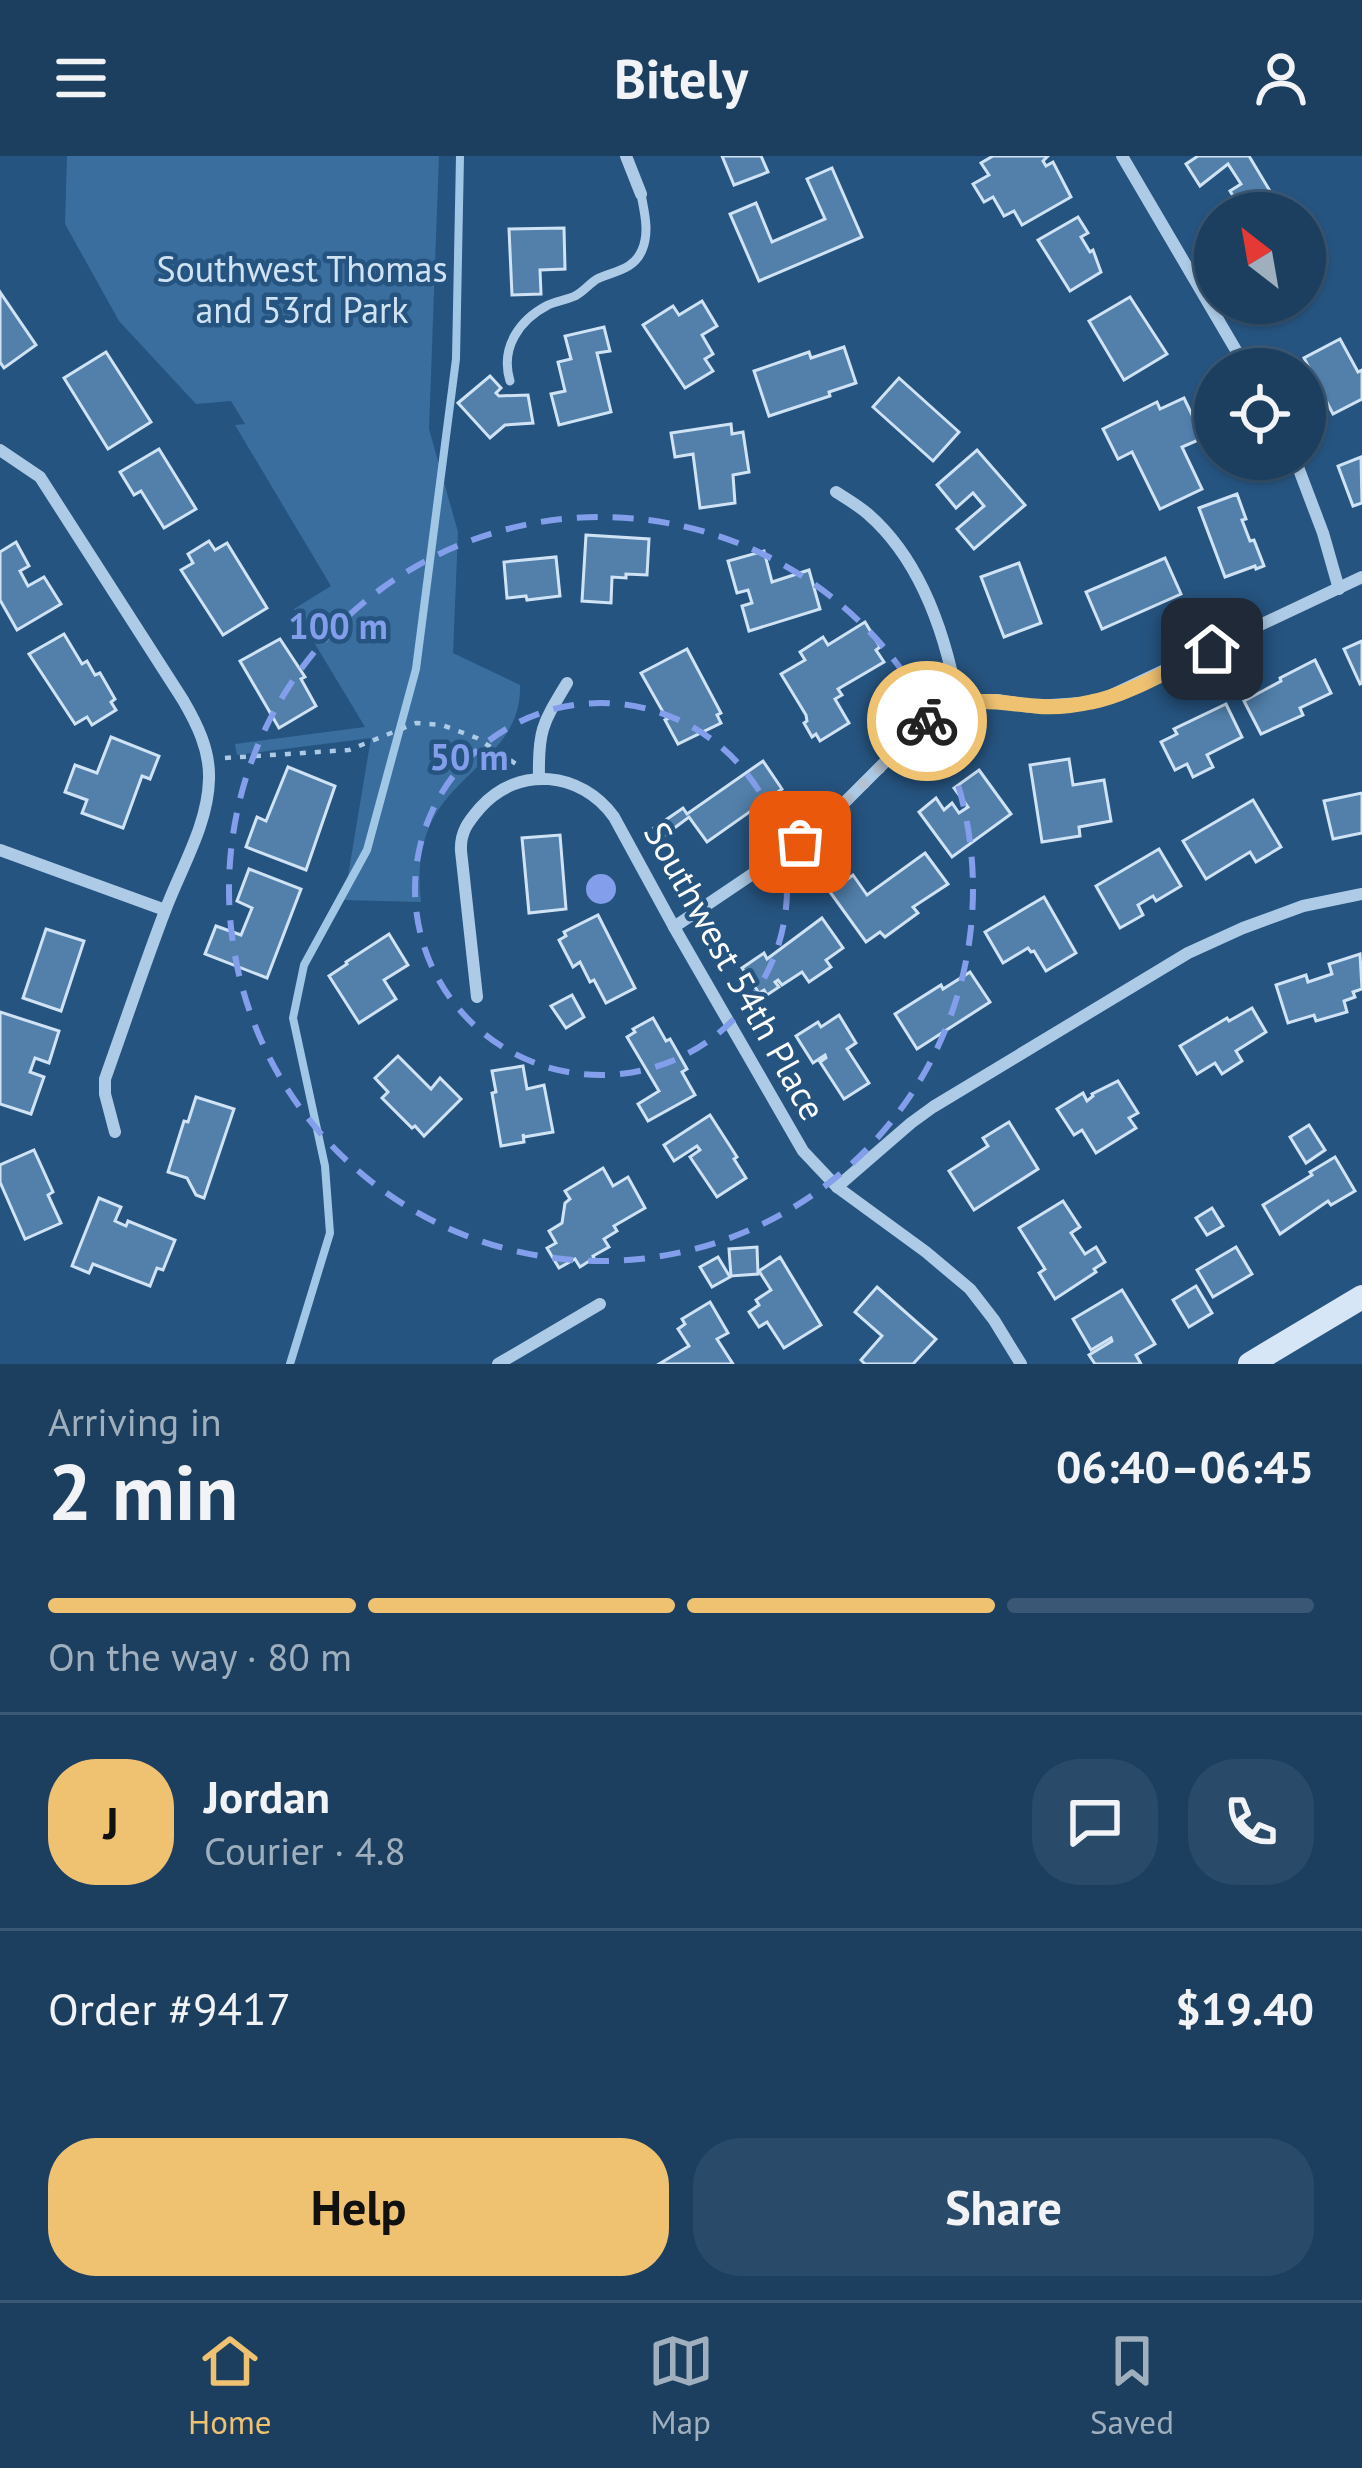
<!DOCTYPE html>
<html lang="en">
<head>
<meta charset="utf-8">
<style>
  body { margin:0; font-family:"PT Sans",sans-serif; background:#294a69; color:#f1f3f6; height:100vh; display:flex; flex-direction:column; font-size:45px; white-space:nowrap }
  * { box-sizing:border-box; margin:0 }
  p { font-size:39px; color:#a0afbd }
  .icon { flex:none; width:66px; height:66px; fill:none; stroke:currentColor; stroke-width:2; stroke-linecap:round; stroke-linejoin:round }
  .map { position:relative; height:1208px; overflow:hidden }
  .side { display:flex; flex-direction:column; background:#1c3f60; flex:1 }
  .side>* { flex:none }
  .needle { width:78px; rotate:329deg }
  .controls { position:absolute; left:1194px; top:36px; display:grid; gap:24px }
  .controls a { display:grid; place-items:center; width:132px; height:132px; border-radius:50%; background:#1c3f60; box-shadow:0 3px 9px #0004,0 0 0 3px #3a5875; font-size:60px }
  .pin { position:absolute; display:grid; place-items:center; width:102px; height:102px; color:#fff; margin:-51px; border-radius:24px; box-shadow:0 6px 18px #0006 }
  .courier { position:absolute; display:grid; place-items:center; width:120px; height:120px; margin:-60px; border:9px solid #efc272; border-radius:50%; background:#fff; color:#222; box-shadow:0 3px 15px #0007 }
  .overview em { font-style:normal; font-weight:800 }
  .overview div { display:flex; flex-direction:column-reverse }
  .overview { display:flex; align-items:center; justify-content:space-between; height:204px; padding:0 48px }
  h1 { font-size:78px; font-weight:800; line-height:90px }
  .bar { display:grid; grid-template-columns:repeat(4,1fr); gap:18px 12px; align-content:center; height:144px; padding:0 48px }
  .bar i { height:15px; border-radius:9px; background:#3a5875 }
  .bar .active { background:#efc272 }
  .bar p { grid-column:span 4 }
  .line { display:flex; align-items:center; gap:30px; padding:0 48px; border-top:3px solid #3a5875 }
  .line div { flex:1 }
  .round { display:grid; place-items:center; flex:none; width:126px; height:126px; border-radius:48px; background:#294a69 }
  .primary-button { display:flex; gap:24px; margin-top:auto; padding:24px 48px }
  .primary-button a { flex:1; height:138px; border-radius:48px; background:#efc272; color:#111; font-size:48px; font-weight:800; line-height:138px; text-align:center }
  .primary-button a+a { background:#294a69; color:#f1f3f6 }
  header { display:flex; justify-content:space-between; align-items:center; height:156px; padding:0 48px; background:#1c3f60; font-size:54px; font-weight:800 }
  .dock { display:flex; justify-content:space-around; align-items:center; height:168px; border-top:3px solid #3a5875; background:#1c3f60; font-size:33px; color:#a0afbd }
  .dock a { display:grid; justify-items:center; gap:6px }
  .dock .active { color:#efc272 }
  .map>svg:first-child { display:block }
  .green { fill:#3a6e9e }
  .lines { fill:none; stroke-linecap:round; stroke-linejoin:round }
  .stream { stroke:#a1c7e7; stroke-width:8 }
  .building { fill:#5280ab; stroke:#d0e3f5; stroke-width:3 }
  .path { stroke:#adcbe6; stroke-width:4.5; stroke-dasharray:6 9; stroke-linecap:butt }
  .lane { stroke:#adcbe6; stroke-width:9 }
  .street { stroke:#adcbe6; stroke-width:12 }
  .secondary { stroke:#d6e6f6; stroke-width:24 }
  .done { stroke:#b3c3d3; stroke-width:12; stroke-dasharray:0 21.6 }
  .route { stroke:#efc272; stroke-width:15 }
  .ring { fill:none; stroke:#839eea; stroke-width:6; stroke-dasharray:21 15 }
  .labels { text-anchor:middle; stroke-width:9; stroke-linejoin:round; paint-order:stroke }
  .park-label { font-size:36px; fill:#d0e3f5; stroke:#265480 }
  .street-label { font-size:36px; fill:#fff; stroke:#265480 }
  .centre { fill:#839eea; stroke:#265480; stroke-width:6 }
  .ring-label { font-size:36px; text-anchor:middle; font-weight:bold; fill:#839eea; stroke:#265480; stroke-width:9; stroke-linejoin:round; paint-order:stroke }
</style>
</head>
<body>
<header><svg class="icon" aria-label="menu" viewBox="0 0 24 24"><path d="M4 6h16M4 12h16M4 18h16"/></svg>Bitely<svg class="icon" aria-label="person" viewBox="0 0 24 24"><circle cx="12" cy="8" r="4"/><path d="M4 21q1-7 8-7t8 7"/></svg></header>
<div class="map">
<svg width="1362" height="1208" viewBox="0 0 1362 1208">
  <rect width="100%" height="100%" fill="#265480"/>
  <path class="green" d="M 67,0 L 439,0 L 429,273 L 458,376 L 453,497 L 520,529 C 522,585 474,607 444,646 C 421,675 417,710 421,746 L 344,744 L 371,582 L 237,599 L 235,588 L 365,571 L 294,453 L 331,430 L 235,269 L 245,268 L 231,245 L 196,248 L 119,165 L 65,68 Z"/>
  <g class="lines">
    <path class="stream" d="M 290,1208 L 330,1077 L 325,1010 L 293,862 L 304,809 L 367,694 L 416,513 L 456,203 L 460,0"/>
  </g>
  <g class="building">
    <path d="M 722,0 L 761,0 L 768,16 L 734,29 Z"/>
    <path d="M 993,0 L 1048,0 L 1043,5 L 1046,10 L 1053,6 L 1071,41 L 1022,69 L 1014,55 L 1004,60 L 993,41 L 984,46 L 973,28 L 989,19 L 981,7 Z"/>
    <path d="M 1198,0 L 1249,0 L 1270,35 L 1241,53 L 1230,35 L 1241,28 L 1228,8 L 1200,30 L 1186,8 Z"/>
    <path d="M 832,12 L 862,81 L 759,125 L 730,58 L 756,47 L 772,86 L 825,63 L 807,23 Z"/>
    <path d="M 1078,61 L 1088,77 L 1081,81 L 1090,96 L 1093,94 L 1101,116 L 1070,135 L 1038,84 Z"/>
    <path d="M 564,72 L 565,113 L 540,114 L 541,138 L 512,139 L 509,73 Z"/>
    <path d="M 0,136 L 36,189 L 4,212 L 0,206 Z"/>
    <path d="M 1130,141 L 1167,198 L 1124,224 L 1089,165 Z"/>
    <path d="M 702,145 L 717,170 L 702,179 L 713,198 L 705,203 L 713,215 L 685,232 L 643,169 L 673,150 L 679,159 Z"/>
    <path d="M 604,171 L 610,195 L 597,197 L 611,256 L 559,269 L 551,238 L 565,235 L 558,206 L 571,203 L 565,180 Z"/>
    <path d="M 1340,183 L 1358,216 L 1362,214 L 1362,243 L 1333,258 L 1304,202 Z"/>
    <path d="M 844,191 L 856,227 L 829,236 L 830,240 L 769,260 L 754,215 L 809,196 L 811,202 Z"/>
    <path d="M 106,196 L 151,266 L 108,293 L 64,222 Z"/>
    <path d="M 490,220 L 501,232 L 496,237 L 499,240 L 528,239 L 533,267 L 505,269 L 490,282 L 458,247 Z"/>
    <path d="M 899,222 L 959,276 L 933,305 L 873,251 Z"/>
    <path d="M 1184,242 L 1203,282 L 1182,291 L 1202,333 L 1160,353 L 1132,296 L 1118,303 L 1103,273 L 1157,246 L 1160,253 Z"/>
    <path d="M 731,268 L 732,278 L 743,276 L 749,316 L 733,319 L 735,347 L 700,352 L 693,298 L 675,301 L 671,277 Z"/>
    <path d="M 159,293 L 196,353 L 164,372 L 141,335 L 134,339 L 120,316 Z"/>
    <path d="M 977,294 L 1025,349 L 974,393 L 957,373 L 984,350 L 973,337 L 956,352 L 937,329 Z"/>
    <path d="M 1361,301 L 1362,347 L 1353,350 L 1338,310 Z"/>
    <path d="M 1237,338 L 1246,363 L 1242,364 L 1250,385 L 1254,384 L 1264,410 L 1256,413 L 1255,410 L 1225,421 L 1199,352 Z"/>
    <path d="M 586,379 L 649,383 L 647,419 L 626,418 L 626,422 L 612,421 L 611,447 L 582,445 Z"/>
    <path d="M 209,385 L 215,394 L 227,387 L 267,452 L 223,479 L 181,414 L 193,407 L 188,398 Z"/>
    <path d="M 16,386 L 29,410 L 20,415 L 28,430 L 44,421 L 61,448 L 17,474 L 0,444 L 0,396 Z"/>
    <path d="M 764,395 L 772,426 L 809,414 L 820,453 L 749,475 L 742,450 L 752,447 L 748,434 L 737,437 L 728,405 Z"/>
    <path d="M 556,401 L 560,440 L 527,444 L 526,440 L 507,442 L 504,406 Z"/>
    <path d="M 1165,402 L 1181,438 L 1102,473 L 1086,436 Z"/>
    <path d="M 1019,407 L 1041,467 L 1004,481 L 981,421 Z"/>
    <path d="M 865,466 L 880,491 L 876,494 L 884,506 L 838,533 L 842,539 L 835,543 L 849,567 L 820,585 L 816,578 L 812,581 L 804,567 L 807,565 L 806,559 L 781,518 L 805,504 L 800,496 L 823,481 L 828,489 Z"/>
    <path d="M 64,478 L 82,508 L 87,505 L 95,519 L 100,517 L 115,543 L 111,546 L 116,554 L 92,569 L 87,561 L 75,568 L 29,498 Z"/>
    <path d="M 280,483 L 305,521 L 301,523 L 316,550 L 279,572 L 240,505 Z"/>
    <path d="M 1362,485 L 1362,527 L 1360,528 L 1344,493 Z"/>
    <path d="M 687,493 L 721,557 L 717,559 L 721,567 L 678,588 L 665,564 L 667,563 L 641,517 Z"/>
    <path d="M 1315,504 L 1331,537 L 1300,552 L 1303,559 L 1261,578 L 1244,545 L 1281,525 L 1280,522 Z"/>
    <path d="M 1226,548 L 1242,581 L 1207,599 L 1213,611 L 1193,621 L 1187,608 L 1175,614 L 1161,586 L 1177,578 L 1174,573 Z"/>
    <path d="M 111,581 L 159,600 L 150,623 L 142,620 L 123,672 L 82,657 L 87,644 L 65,636 L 75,609 L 97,617 Z"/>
    <path d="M 1069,603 L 1073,629 L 1104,624 L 1111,665 L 1079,671 L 1080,680 L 1042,686 L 1030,609 Z"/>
    <path d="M 763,605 L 782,633 L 707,686 L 689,661 L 661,682 L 654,672 L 683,652 L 687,658 Z"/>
    <path d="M 288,611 L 335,630 L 306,714 L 246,691 L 257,661 L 266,665 Z"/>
    <path d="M 979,614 L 1011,658 L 952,701 L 919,656 L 936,642 L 944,654 L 952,647 L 959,657 L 968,651 L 954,632 Z"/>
    <path d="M 1362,637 L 1362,677 L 1333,683 L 1324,645 Z"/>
    <path d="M 1253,644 L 1281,691 L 1256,706 L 1250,696 L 1206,723 L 1183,685 Z"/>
    <path d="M 560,679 L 566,753 L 529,757 L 522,682 Z"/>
    <path d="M 1159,693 L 1181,730 L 1156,745 L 1153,740 L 1138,749 L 1143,759 L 1120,772 L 1096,730 Z"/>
    <path d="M 925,697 L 948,728 L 913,751 L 918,757 L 885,781 L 880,776 L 866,786 L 830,736 L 853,719 L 867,739 Z"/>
    <path d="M 249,713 L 301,733 L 267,822 L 205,798 L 216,770 L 241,779 L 252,752 L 237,745 Z"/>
    <path d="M 1044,741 L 1076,797 L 1046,815 L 1034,795 L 1031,796 L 1028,792 L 1003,807 L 985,776 Z"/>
    <path d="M 598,759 L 635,832 L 606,847 L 594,824 L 590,826 L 580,806 L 573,811 L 559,784 L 566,780 L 564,776 Z"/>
    <path d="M 822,762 L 843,792 L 826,804 L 831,811 L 809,826 L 802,816 L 782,829 L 778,824 L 775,826 L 779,831 L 767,839 L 764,834 L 759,837 L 742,812 L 764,797 L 767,803 Z"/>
    <path d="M 46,773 L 84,785 L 61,855 L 23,842 Z"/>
    <path d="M 389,778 L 408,809 L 384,824 L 396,843 L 359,867 L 329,820 L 347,808 L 346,806 Z"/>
    <path d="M 1360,798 L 1362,833 L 1353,836 L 1355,841 L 1344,845 L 1347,856 L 1316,865 L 1314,859 L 1288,867 L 1276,829 L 1306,819 L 1308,826 L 1332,818 L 1329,808 Z"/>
    <path d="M 970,816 L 990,846 L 917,893 L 895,858 L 941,829 L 943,833 Z"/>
    <path d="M 572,839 L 584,861 L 566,872 L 551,850 Z"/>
    <path d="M 1252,852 L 1266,876 L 1236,895 L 1242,905 L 1222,918 L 1215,907 L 1197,918 L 1180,890 L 1227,862 L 1229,865 Z"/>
    <path d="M 0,856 L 59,875 L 49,907 L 35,902 L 30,916 L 44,921 L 31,958 L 0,948 Z"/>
    <path d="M 839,859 L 856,887 L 847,893 L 869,927 L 844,943 L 820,906 L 826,902 L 825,899 L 813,907 L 796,880 L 818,866 L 821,871 Z"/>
    <path d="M 653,862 L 666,885 L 670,883 L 687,913 L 682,916 L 695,939 L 648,965 L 638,948 L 659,935 L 627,881 L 635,876 L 633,873 Z"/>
    <path d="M 398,900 L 431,933 L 440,922 L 461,943 L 424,980 L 415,970 L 412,972 L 382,942 L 388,936 L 375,922 Z"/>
    <path d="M 523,910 L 527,933 L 544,929 L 553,976 L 524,981 L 523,978 L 524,986 L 501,990 L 492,937 L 496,936 L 492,915 Z"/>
    <path d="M 1118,925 L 1138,957 L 1129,962 L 1136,972 L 1096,997 L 1082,974 L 1074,979 L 1057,953 L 1083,937 L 1087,945 L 1093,940 L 1092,938 Z"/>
    <path d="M 196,941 L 234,953 L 204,1042 L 196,1039 L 187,1022 L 168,1016 L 184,965 L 188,966 Z"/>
    <path d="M 710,959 L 737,1001 L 734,1003 L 746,1022 L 717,1041 L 690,1001 L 700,994 L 697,990 L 674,1005 L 664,989 Z"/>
    <path d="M 1009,966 L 1038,1013 L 974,1054 L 949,1015 L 988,990 L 983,982 Z"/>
    <path d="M 1309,969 L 1325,994 L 1306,1007 L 1290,981 Z"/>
    <path d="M 34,994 L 53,1036 L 48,1039 L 61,1067 L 25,1083 L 0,1026 L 0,1009 Z"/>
    <path d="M 1335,1001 L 1355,1035 L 1331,1049 L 1328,1045 L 1280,1078 L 1263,1049 L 1312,1019 L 1310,1016 Z"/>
    <path d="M 603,1012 L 613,1030 L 628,1021 L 645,1052 L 614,1070 L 617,1075 L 604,1083 L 609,1091 L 593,1100 L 594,1102 L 580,1111 L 575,1103 L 559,1112 L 547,1092 L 556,1087 L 549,1075 L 562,1067 L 565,1047 L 570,1043 L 565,1035 Z"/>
    <path d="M 99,1042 L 121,1051 L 115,1065 L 126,1070 L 128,1065 L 175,1084 L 163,1114 L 157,1112 L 150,1130 L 93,1108 L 89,1117 L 72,1110 Z"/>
    <path d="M 1063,1045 L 1080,1071 L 1071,1077 L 1085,1098 L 1096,1091 L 1105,1106 L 1094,1113 L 1096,1116 L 1055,1143 L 1039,1117 L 1045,1113 L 1019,1072 Z"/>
    <path d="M 1212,1052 L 1223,1070 L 1207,1079 L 1196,1062 Z"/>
    <path d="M 757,1091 L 758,1118 L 731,1120 L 729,1093 Z"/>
    <path d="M 1236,1091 L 1252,1118 L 1213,1141 L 1197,1114 Z"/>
    <path d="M 718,1101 L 730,1121 L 712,1131 L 700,1111 Z"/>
    <path d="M 780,1101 L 821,1169 L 784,1192 L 767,1166 L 759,1171 L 749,1156 L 759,1149 L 756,1144 L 771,1134 L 759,1115 Z"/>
    <path d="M 1196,1130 L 1212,1157 L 1189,1171 L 1173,1144 Z"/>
    <path d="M 877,1131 L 936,1183 L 913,1208 L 865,1208 L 861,1204 L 882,1180 L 855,1156 Z"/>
    <path d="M 1122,1134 L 1155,1188 L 1136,1199 L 1141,1208 L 1095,1208 L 1089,1199 L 1112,1185 L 1111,1182 L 1091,1194 L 1073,1163 Z"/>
    <path d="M 710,1146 L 728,1177 L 717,1183 L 733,1208 L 659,1208 L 689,1190 L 678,1173 L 685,1168 L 682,1163 Z"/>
  </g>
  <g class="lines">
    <path class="path" d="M 225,602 L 349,594 L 416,567 L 442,569 L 477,582 L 516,608"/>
    <path class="lane" d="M 510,225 C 500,192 519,164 548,149 C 557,145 566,144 575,140 C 583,136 589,128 597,123 C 614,115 634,114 642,94 C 650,76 644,55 641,38"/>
    <g class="street">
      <path d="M 626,0 L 641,38"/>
      <path d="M 1122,0 L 1247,213"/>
      <path d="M 0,294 L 40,321 L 183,544 C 197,568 210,594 209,623 C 208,669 181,712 165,755 C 144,810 125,867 105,923 L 105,938 L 115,976"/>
      <path d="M 1295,303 L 1323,377 L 1339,433"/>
      <path d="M 836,336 C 847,343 859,350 868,358 C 922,405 946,480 958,547"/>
      <path d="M 539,621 C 538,573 543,567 567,527"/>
      <path d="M 0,694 L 165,754"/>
      <path d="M 674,771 L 800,686 L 839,652 L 923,568 L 958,547 L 997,544 L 1036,550 L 1097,546 L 1362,421"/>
      <path d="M 477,841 L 461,695 C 460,676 468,666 480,652 C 518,609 581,615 614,661 L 674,771 L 803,995 L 837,1031 L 926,1096 L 970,1133 L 994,1164 L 1021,1208"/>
      <path d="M 837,1031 L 911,967 L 933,951 L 1188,797 L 1243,772 L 1303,750 L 1362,738"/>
      <path d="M 498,1208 L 600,1148"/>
    </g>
    <path class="secondary" d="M 1250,1208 L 1362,1141"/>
  </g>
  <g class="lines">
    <path class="done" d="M 800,686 L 839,652 L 927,565"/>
    <path class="route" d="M 927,565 C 968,537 989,546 1035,550 C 1053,552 1073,550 1091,546 C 1127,540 1178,509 1212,493"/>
  </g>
  <g class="ring">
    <circle cx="601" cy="733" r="186"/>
    <circle cx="601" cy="733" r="372"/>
  </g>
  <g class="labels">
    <g class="park-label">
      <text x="302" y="126">Southwest Thomas<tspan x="302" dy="41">and 53rd Park</tspan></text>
    </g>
    <g class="street-label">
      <text transform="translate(735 815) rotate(61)" y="13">Southwest 54th Place</text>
    </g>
  </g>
  <circle cx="601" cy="733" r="18" class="centre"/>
  <g class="ring-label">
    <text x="338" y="483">100 m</text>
    <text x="469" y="614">50 m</text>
  </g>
</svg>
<div class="controls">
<a><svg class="needle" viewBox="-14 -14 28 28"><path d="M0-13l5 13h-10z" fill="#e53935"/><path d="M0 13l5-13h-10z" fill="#a0afbd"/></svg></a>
<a><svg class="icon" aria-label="locate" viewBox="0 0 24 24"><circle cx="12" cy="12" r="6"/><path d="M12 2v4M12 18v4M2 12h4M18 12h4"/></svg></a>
</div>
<div class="pin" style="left:800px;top:686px;background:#ea580c"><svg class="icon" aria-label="bag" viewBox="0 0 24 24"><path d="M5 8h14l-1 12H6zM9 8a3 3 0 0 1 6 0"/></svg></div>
<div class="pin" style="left:1212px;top:493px;background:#1f2937"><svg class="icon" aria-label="home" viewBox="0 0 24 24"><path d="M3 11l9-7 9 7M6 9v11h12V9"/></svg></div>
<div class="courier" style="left:927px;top:565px"><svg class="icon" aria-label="bike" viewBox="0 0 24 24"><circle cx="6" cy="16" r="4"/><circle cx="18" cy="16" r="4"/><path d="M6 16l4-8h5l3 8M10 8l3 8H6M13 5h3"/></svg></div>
</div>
<section class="side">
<div class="overview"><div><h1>2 min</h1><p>Arriving in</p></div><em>06:40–06:45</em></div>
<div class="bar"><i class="active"></i><i class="active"></i><i class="active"></i><i></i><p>On the way · 80 m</p></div>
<div class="line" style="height:216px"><b class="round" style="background:#efc272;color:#111">J</b><div><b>Jordan</b><p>Courier · 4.8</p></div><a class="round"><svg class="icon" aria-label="chat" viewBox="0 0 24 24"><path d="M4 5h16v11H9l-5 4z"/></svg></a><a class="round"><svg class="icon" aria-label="phone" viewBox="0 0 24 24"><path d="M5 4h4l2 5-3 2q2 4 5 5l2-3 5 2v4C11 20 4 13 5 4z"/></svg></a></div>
<div class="line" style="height:156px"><div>Order #9417</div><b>$19.40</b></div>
<div class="primary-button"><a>Help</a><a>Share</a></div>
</section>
<nav class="dock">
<a class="active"><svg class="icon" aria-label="home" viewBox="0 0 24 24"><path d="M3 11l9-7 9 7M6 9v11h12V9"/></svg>Home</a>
<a><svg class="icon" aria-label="map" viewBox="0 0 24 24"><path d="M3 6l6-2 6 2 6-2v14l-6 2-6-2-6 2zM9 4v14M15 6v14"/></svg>Map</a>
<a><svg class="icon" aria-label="saved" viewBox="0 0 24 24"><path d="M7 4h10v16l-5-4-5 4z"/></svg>Saved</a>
</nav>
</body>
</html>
